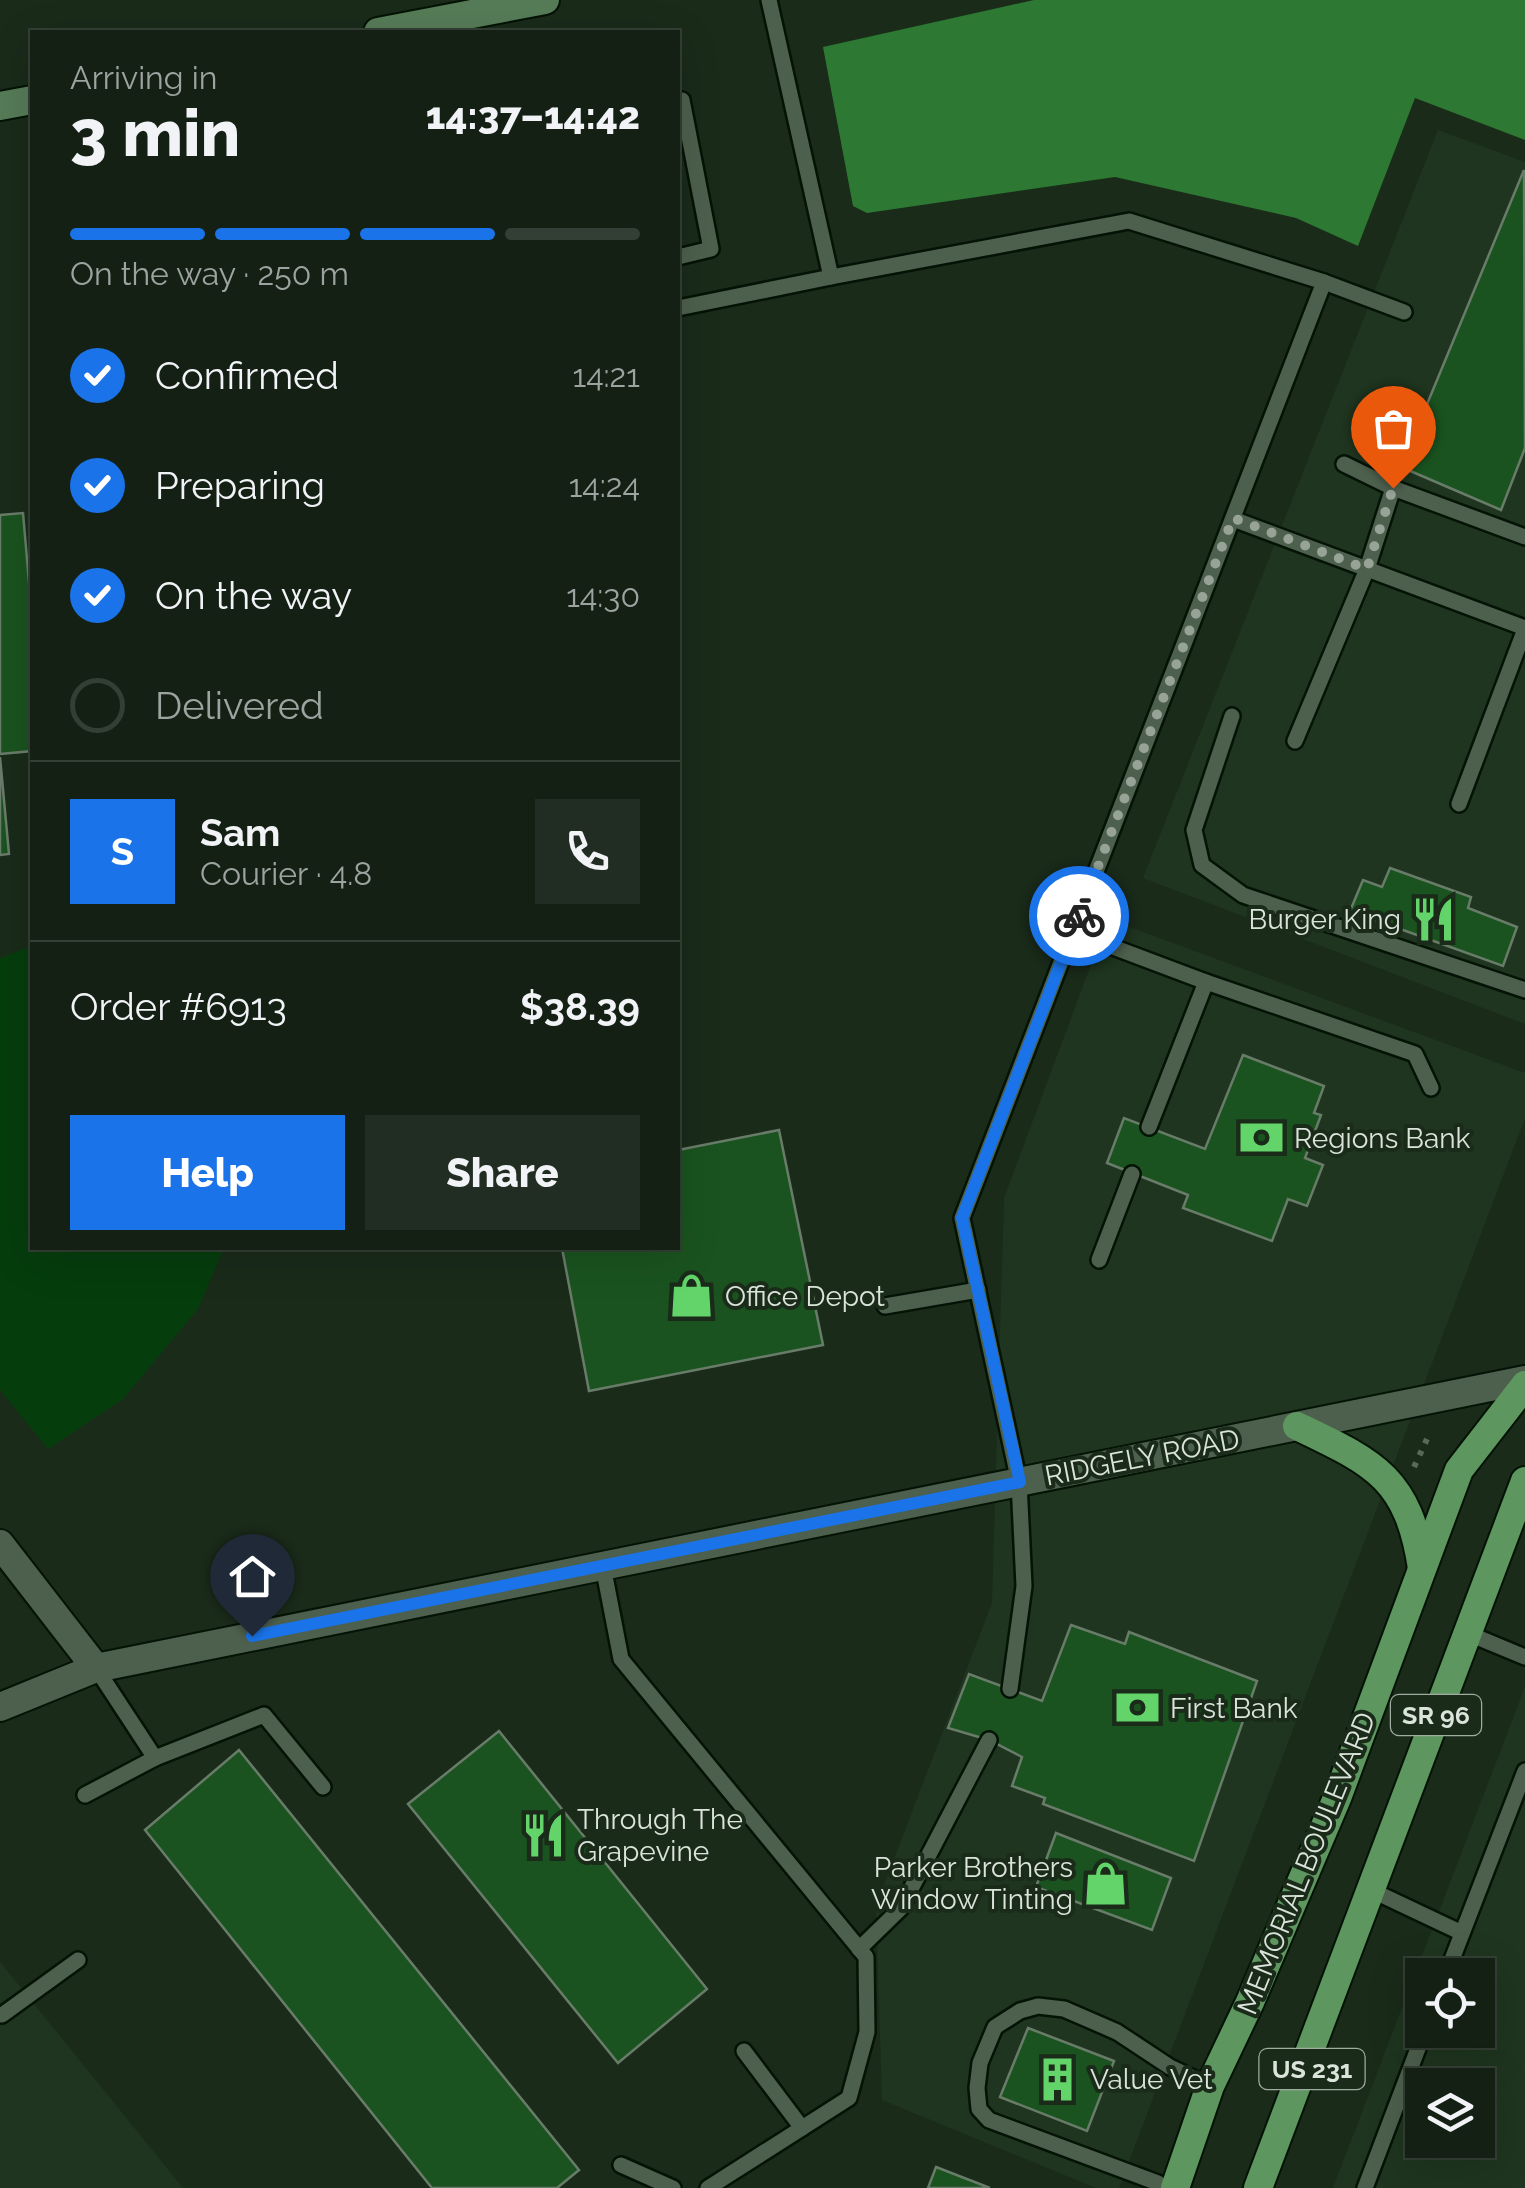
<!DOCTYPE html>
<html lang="en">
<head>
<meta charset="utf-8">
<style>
  body { margin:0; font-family:Raleway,sans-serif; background:#212d22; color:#f1f3f6; height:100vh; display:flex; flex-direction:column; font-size:38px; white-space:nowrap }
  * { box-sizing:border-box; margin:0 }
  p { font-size:32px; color:#9da3a0 }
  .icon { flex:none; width:55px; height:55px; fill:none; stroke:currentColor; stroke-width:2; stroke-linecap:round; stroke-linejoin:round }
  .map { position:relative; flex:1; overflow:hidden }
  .details { position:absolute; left:30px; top:30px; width:650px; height:1220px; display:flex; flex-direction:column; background:#142014; border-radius:0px; box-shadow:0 10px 40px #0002,0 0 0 2px #333e34 }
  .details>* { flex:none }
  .tools { position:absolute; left:1405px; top:1958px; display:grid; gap:20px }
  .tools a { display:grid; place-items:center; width:90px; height:90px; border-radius:0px; background:#142014; box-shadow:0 10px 40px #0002,0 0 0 2px #333e34; font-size:50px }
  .pin { position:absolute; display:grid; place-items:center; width:85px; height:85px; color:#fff; margin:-102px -42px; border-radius:50% 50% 50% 0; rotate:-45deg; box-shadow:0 0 10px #0007 }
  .pin .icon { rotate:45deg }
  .courier { position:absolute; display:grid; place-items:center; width:100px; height:100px; margin:-50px; border:8px solid #1a73e8; border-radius:50%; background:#fff; color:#222; box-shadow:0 2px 12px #0007 }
  .headline em { font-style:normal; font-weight:800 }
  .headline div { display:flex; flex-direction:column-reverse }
  .headline { display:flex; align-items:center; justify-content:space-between; height:170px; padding:0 40px }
  h1 { font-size:65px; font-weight:800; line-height:75px }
  .bar { display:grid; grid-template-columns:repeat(4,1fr); gap:15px 10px; align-content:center; height:120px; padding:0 40px }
  .bar i { height:12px; border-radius:8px; background:#333e34 }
  .bar .selected { background:#1a73e8 }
  .bar p { grid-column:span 4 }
  .line { display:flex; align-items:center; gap:25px; padding:0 40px; border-top:2px solid #333e34 }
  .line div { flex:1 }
  .round { display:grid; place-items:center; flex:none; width:105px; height:105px; border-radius:0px; background:#212d22 }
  ol { padding:0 40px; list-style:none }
  li { display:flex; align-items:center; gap:30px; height:110px }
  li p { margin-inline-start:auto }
  li .icon { padding:10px; border-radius:50%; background:#1a73e8; color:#fff; stroke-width:4 }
  li:last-child { color:#9da3a0 }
  li i { width:55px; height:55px; border:5px solid #333e34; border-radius:50% }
  .action { display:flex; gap:20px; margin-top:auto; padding:20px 40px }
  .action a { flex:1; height:115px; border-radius:0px; background:#1a73e8; color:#fff; font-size:40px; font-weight:800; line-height:115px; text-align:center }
  .action a+a { background:#212d22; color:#f1f3f6 }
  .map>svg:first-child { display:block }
  .built { fill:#1f351f; fill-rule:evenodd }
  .green { fill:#063d0d }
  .water { fill:#2d7833 }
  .building { fill:#1a531f; stroke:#697c69; stroke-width:2.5 }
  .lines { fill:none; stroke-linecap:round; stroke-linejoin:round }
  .service-casing { stroke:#041305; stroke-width:20 }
  .minor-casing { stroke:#041305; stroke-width:32 }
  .secondary-casing { stroke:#041305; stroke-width:32 }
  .primary-casing { stroke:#041305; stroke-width:32 }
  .path { stroke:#5a695a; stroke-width:6; stroke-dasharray:5 8; stroke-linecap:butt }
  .service { stroke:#4d5f4d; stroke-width:15 }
  .minor { stroke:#4d5f4d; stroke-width:28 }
  .secondary { stroke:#567b57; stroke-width:28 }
  .primary { stroke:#5e9660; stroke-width:28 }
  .done { stroke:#97a397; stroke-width:10; stroke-dasharray:0 18 }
  .route { stroke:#1a73e8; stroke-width:12 }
  .labels { text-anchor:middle; stroke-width:8; stroke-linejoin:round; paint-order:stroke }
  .shield { fill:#1a2b1a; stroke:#a0aca0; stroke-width:2.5 }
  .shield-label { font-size:25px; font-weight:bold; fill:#dae4da }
  .poi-label { font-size:28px; fill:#dae4da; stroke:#1a2b1a; text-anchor:start }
  .street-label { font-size:28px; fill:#dae4da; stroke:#1a2b1a }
</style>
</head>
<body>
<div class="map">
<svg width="1525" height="2188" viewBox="0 0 1525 2188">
  <rect width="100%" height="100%" fill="#1a2b1a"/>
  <g class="built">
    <path d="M 1438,130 L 1525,162 L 1525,1024 L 1143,878 Z"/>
    <path d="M 1108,919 L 1525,1073 L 1525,1118 L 1119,2188 L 1096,2188 L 882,2100 L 876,1906 L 992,1603 L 1004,1198 Z"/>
    <path d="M 1525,1687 L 1525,2188 L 1333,2188 ZM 1422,1975 L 1478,1975 L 1478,2030 L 1422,2030 ZM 1422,2085 L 1478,2085 L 1478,2140 L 1422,2140 Z"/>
    <path d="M 0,1962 L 183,2188 L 0,2188 Z"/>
  </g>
  <path class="green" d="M 32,946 L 32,1248 L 224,1248 L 198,1309 L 123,1399 L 48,1449 L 0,1390 L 0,958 Z"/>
  <path class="water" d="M 1034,0 L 1525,0 L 1525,140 L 1415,98 L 1358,246 L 1296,218 L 1115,177 L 867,213 L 853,206 L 823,47 Z"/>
  <g class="building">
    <path d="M 1524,170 L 1525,448 L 1501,510 L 1401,467 Z"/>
    <path d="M 23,513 L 32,617 L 32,751 L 0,754 L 0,515 Z"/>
    <path d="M 0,757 L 9,854 L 0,855 Z"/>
    <path d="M 1390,868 L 1471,897 L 1468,908 L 1517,927 L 1503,966 L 1350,911 L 1363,880 L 1382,887 Z"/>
    <path d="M 1243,1055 L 1324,1086 L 1314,1113 L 1321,1115 L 1305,1158 L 1323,1165 L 1307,1206 L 1288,1199 L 1272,1241 L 1183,1208 L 1188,1195 L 1107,1163 L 1124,1118 L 1205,1149 Z"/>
    <path d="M 779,1130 L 823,1345 L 589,1391 L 562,1248 L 678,1248 L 678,1150 Z"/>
    <path d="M 1071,1625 L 1125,1644 L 1129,1632 L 1257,1681 L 1194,1861 L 1043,1804 L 1045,1798 L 1012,1786 L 1022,1757 L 989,1740 L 948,1728 L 969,1674 L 1042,1701 Z"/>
    <path d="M 499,1731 L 707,1989 L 618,2063 L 408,1804 Z"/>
    <path d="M 239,1750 L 579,2170 L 557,2188 L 432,2188 L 145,1830 Z"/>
    <path d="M 1056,1833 L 1171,1878 L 1152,1930 L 1036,1887 Z"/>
    <path d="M 1028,2028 L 1114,2061 L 1087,2131 L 1000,2097 Z"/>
    <path d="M 936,2167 L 990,2188 L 928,2188 Z"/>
  </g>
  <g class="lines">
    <defs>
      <g id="service">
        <path d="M 769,0 L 831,277 L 1129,221 L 1324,282 L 962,1218 L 1019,1482 L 1024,1586 L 1010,1689"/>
        <path d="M 678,257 L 711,249 L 682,100"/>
        <path d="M 1324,282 L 1404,312"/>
        <path d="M 678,308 L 831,277"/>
        <path d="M 1344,464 L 1393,488"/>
        <path d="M 1233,519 L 1525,628"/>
        <path d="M 1232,716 L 1194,830 L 1202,865 L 1243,895 L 1525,990"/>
        <path d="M 1295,741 L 1367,569 L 1393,488 L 1525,537"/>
        <path d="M 1459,804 L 1525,629"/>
        <path d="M 1073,932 L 1206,982 L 1415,1054 L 1431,1088"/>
        <path d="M 1149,1127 L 1206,982"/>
        <path d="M 1099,1260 L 1132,1174"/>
        <path d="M 885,1306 L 978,1290"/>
        <path d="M 603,1566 L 621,1659 L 866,1957 L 867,2032 L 849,2098 L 708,2188"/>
        <path d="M 1467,1633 L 1525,1657"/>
        <path d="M 155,1758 L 264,1715 L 323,1787"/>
        <path d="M 85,1795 L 155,1758 L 96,1668"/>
        <path d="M 1371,1890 L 1462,1933"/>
        <path d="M 859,1949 L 901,1908 L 989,1740"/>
        <path d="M 1446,1975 L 1525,1771"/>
        <path d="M 2,2015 L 78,1960"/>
        <path d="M 744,2051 L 802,2128"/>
        <path d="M 621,2165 L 673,2188"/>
        <path d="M 1158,2183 L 989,2120 L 979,2109 L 977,2088 L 980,2063 L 995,2027 L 1020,2011 L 1038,2006 L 1064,2009 L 1117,2032 L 1170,2067 L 1210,2086"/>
        <path d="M 1365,2188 L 1425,2030"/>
      </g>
      <g id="minor">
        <path d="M 0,1544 L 96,1668"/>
        <path d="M 0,1707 L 96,1668 L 1525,1380"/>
      </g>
      <g id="secondary">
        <path d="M 378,32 L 545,0"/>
        <path d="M 0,106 L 32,100"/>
      </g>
      <g id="primary">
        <path d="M 1297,1426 C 1374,1463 1408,1477 1422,1568"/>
        <path d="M 1175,2188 L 1210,2086 L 1250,2002 L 1337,1798 L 1459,1470 L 1525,1385"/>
        <path d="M 1258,2188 L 1525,1481"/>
      </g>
    </defs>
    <use href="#service" class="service-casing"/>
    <use href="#minor" class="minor-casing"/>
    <use href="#secondary" class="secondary-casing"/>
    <use href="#primary" class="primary-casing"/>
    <path class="path" d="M 1414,1467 L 1427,1439"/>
    <use href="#service" class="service"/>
    <use href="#minor" class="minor"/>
    <use href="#secondary" class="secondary"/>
    <use href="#primary" class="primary"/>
  </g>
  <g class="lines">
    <path class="done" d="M 1079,916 L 1233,518 L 1367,569 L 1393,488"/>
    <path class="route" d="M 252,1636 L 1020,1482 L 962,1218 L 1079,916"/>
  </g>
  <defs>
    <symbol id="restaurant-bare" viewBox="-9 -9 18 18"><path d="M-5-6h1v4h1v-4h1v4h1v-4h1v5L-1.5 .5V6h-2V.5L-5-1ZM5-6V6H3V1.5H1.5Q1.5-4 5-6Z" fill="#62d469" stroke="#1a2b1a" stroke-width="2.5" paint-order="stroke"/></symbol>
    <symbol id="bank-bare" viewBox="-9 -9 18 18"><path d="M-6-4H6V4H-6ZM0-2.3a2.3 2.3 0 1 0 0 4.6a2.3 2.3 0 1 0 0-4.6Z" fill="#62d469" stroke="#1a2b1a" stroke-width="2.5" paint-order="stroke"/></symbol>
    <symbol id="shop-bare" viewBox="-9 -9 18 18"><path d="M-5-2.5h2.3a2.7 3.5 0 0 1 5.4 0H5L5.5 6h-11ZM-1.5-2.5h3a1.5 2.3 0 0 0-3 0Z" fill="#62d469" stroke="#1a2b1a" stroke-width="2.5" paint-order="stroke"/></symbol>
    <symbol id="building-bare" viewBox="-9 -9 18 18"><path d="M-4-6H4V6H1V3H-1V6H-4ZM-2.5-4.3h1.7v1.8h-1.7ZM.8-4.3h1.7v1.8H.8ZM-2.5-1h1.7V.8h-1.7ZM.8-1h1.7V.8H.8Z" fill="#62d469" stroke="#1a2b1a" stroke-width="2.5" paint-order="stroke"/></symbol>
  </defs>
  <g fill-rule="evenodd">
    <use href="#restaurant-bare" x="1402" y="888" width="63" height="63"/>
    <use href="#bank-bare" x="1230" y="1106" width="63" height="63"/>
    <use href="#shop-bare" x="660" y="1264" width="63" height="63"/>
    <use href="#bank-bare" x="1106" y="1676" width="63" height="63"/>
    <use href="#restaurant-bare" x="512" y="1804" width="63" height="63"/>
    <use href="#shop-bare" x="1074" y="1852" width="63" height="63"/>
    <use href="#building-bare" x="1026" y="2048" width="63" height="63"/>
  </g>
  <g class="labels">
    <g class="shield">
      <rect x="1391" y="1695" width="90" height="40" rx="8"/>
      <rect x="1259.5" y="2049" width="105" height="40" rx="8"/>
    </g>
    <g class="shield-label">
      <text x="1436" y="1724">SR 96</text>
      <text x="1312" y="2078">US 231</text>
    </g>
    <g class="poi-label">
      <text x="1401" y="929" text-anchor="end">Burger King</text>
      <text x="1294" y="1148">Regions Bank</text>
      <text x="725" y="1306">Office Depot</text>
      <text x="1170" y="1718">First Bank</text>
      <text x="577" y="1829">Through The<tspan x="577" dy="32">Grapevine</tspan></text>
      <text x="1073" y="1877" text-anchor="end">Parker Brothers<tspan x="1073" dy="32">Window Tinting</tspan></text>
      <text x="1090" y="2089">Value Vet</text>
    </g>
    <g class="street-label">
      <text transform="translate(1142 1457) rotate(-11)" y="10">RIDGELY ROAD</text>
      <text transform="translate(1306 1863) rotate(-68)" y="10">MEMORIAL BOULEVARD</text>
    </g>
  </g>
</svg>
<div class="tools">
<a><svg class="icon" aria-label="locate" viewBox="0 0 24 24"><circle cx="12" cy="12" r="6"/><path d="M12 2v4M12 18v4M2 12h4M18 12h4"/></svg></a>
<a><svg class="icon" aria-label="layers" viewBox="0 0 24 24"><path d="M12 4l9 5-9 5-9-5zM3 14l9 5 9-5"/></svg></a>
</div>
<div class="pin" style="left:1393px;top:488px;background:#ea580c"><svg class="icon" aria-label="bag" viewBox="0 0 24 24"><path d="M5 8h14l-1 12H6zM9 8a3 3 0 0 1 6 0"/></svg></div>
<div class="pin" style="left:252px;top:1636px;background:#1f2937"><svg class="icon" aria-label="home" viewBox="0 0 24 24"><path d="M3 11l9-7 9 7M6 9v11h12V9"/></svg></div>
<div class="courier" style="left:1079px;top:916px"><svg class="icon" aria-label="bike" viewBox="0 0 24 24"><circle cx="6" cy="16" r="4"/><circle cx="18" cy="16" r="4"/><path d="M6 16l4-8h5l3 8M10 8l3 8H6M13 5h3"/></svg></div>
<section class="details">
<div class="headline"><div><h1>3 min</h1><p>Arriving in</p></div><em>14:37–14:42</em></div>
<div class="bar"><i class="selected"></i><i class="selected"></i><i class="selected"></i><i></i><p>On the way · 250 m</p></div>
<ol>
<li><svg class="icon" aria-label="check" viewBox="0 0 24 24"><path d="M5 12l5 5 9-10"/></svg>Confirmed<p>14:21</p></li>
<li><svg class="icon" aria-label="check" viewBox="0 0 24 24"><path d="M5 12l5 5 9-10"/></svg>Preparing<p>14:24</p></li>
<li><svg class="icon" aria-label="check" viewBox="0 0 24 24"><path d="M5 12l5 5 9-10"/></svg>On the way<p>14:30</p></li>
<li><i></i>Delivered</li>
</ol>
<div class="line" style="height:180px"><b class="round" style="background:#1a73e8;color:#fff">S</b><div><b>Sam</b><p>Courier · 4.8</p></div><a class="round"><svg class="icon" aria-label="phone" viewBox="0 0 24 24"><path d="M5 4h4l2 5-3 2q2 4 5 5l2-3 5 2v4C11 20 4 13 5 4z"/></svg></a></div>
<div class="line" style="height:130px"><div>Order #6913</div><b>$38.39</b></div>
<div class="action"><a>Help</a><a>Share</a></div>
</section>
</div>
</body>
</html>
